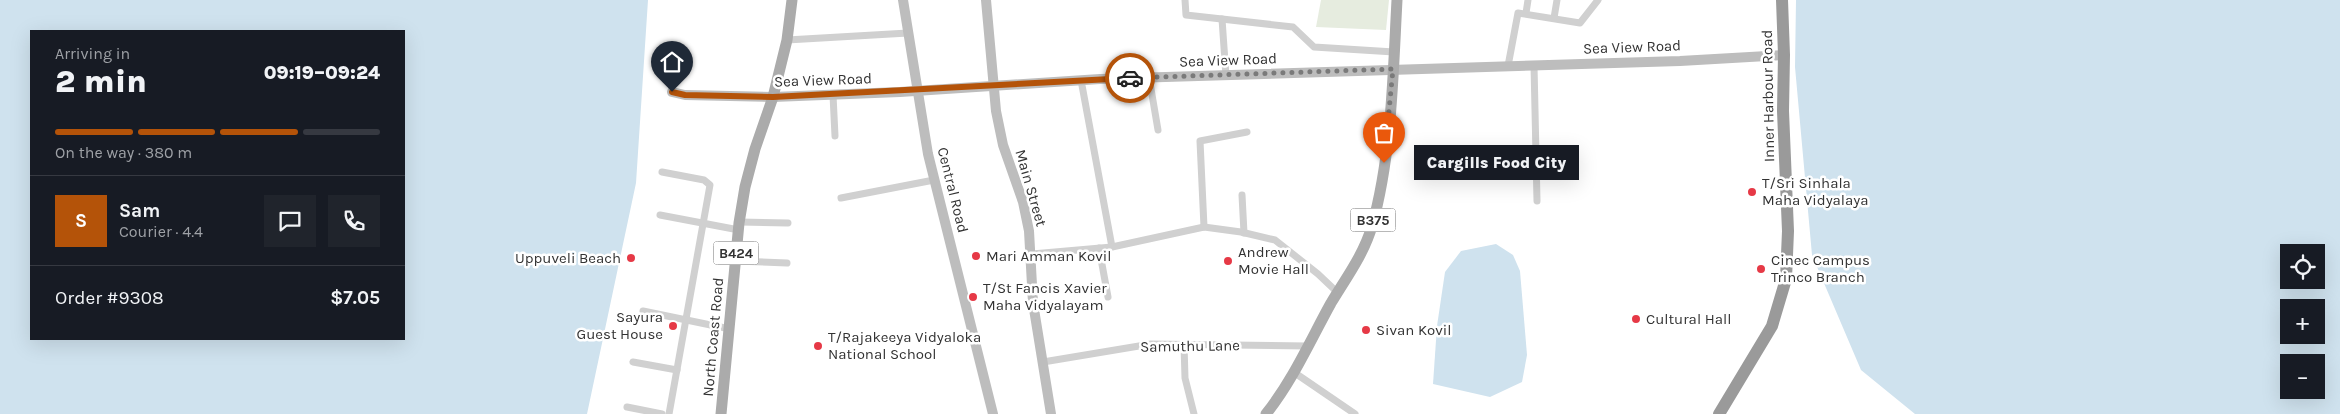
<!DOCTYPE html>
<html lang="en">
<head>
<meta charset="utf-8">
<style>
  body { margin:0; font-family:Karla,sans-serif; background:#20242c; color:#f1f3f6; height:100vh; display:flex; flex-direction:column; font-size:19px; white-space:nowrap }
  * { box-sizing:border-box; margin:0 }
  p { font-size:16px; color:#9ea1a6 }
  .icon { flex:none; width:28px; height:28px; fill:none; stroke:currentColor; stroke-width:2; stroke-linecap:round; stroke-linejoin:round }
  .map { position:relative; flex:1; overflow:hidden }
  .side { position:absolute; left:30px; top:30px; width:375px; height:310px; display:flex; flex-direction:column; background:#171b24; border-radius:0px; box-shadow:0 5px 20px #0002 }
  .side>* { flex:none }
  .tools { position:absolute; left:2280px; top:244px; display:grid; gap:10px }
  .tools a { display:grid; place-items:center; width:45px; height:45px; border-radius:0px; background:#171b24; box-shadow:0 5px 20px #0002; font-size:25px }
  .pin { position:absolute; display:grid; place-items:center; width:42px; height:42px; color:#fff; margin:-51px -21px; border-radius:50% 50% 50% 0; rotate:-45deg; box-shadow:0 0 5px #0007 }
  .pin .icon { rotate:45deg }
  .courier { position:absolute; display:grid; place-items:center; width:50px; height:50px; margin:-25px; border:4px solid #b45309; border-radius:50%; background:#fff; color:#222; box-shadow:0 1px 6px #0007 }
  .bubble { position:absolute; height:35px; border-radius:0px; background:#171b24; box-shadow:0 5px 20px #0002; font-size:16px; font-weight:800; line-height:35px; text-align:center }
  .headline em { font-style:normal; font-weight:800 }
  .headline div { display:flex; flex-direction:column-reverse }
  .headline { display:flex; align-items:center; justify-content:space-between; height:85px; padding:0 25px }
  h1 { font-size:32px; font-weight:800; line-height:38px }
  .bar { display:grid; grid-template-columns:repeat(4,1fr); gap:8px 5px; align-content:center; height:60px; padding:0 25px }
  .bar i { height:6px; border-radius:4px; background:#363941 }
  .bar .selected { background:#b45309 }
  .bar p { grid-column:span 4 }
  .line { display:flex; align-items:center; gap:12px; padding:0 25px; border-top:1px solid #363941 }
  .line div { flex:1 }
  .round { display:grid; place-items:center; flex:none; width:52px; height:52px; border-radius:0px; background:#20242c }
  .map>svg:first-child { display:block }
  .green { fill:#e6ecdf }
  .water { fill:#cfe2ee; fill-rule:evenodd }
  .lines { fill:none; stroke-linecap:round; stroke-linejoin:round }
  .street { stroke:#d0d0d0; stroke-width:7 }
  .secondary { stroke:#bdbdbd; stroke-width:10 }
  .primary { stroke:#ababab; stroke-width:11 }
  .highway { stroke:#9a9a9a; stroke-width:12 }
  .done { stroke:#7a7a7a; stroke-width:5; stroke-dasharray:0 9 }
  .route { stroke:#b45309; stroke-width:6 }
  .poi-dot { fill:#e63946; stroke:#fff; stroke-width:2 }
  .labels { text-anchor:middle; stroke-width:5; stroke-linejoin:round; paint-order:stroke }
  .shield { fill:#fff; stroke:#707070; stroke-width:1 }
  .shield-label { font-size:14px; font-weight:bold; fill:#333 }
  .street-label { font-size:15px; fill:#333; stroke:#fff }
  .poi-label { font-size:15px; fill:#333; stroke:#fff; text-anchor:start }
</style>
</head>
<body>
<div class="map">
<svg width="2340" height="414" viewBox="0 0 2340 414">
  <rect width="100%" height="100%" fill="#fff"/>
  <path class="green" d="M 1321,0 L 1389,0 L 1386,30 L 1316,27 Z"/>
  <g class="water">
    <path d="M 0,0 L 648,0 L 636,183 L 587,414 L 0,414 ZM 31,31 L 404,31 L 404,339 L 31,339 Z"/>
    <path d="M 1796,0 L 2340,0 L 2340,414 L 1915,414 L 1861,370 L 1812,255 L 1795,67 ZM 2316,252 L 2316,280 L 2289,280 L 2289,252 ZM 2289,308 L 2316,308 L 2316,335 L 2289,335 ZM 2289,362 L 2316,362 L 2316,390 L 2289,390 Z"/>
    <path d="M 1496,244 L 1513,255 L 1520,271 L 1527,355 L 1522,382 L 1490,397 L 1433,384 L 1437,326 L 1445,272 L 1461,251 Z"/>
  </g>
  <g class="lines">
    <g class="street">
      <path d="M 1185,0 L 1186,15 L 1293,27 L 1314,47 L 1394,52"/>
      <path d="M 1526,13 L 1528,0"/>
      <path d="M 1554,18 L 1557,0"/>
      <path d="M 1222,19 L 1226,76"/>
      <path d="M 787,40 L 908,33"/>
      <path d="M 1534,65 L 1537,201"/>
      <path d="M 1508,66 L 1518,13 L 1580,23 L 1598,0"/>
      <path d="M 1149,77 L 1158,130"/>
      <path d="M 1081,80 L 1112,247"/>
      <path d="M 833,95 L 835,136"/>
      <path d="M 662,172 L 704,180 L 710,185 L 669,414"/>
      <path d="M 1242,195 L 1244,233"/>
      <path d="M 841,198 L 934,180"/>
      <path d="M 660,215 L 739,230"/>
      <path d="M 740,222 L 788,223"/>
      <path d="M 1204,227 L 1200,141 L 1247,132"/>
      <path d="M 1099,248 L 1108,297"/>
      <path d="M 1032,254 L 1112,247 L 1204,227 L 1241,232 L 1275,240 L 1318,274 L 1337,292"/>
      <path d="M 735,261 L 787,263"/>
      <path d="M 643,311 L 730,329"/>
      <path d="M 1184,344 L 1185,378 L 1194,414"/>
      <path d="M 633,362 L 677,370"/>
      <path d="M 1043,362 L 1151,344 L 1308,346"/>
      <path d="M 1295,373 L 1355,414"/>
      <path d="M 627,407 L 662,414"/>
    </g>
    <g class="secondary">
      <path d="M 903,0 L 928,154 L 993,414"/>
      <path d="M 986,0 L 996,111 L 1003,145 L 1023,202 L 1029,231 L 1033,303 L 1051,414"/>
      <path d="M 672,92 L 685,95 L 773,97 L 900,92 L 1100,79 L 1680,61 L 1784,55"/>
    </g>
    <g class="primary">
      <path d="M 721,414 L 739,223 L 745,187 L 755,149 L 773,97 L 787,40 L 792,0"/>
      <path d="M 1266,414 C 1293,380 1310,341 1331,303 C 1346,278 1364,254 1372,226 C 1392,155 1393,73 1397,0"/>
    </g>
    <path class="highway" d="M 1719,414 L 1772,326 L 1786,279 L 1788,231 L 1783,111 L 1784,55 L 1782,0"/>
  </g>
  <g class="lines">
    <path class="done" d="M 1130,78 L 1393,69 L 1384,163"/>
    <path class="route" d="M 672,92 L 685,95 L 773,97 L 1130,78"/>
  </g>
  <g class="poi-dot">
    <circle cx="1752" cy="192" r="5"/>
    <circle cx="976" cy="256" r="5"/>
    <circle cx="631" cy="258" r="5"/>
    <circle cx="1228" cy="261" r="5"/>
    <circle cx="1761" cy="269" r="5"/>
    <circle cx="973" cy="297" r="5"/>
    <circle cx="1636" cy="319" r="5"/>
    <circle cx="673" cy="326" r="5"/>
    <circle cx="1366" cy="330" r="5"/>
    <circle cx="818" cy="346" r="5"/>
  </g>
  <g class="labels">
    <g class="shield">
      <rect x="1350.5" y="208.5" width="45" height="23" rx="4"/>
      <rect x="713.5" y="241.5" width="45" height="23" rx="4"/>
    </g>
    <g class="shield-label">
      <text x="1373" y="225">B375</text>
      <text x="736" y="258">B424</text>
    </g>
    <g class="street-label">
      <text transform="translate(1632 47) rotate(-2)" y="5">Sea View Road</text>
      <text transform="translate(1228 60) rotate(-2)" y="5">Sea View Road</text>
      <text transform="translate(823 80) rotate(-2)" y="5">Sea View Road</text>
      <text transform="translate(1768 96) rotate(-91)" y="5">Inner Harbour Road</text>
      <text transform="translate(1031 188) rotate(74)" y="5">Main Street</text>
      <text transform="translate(953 190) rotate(76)" y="5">Central Road</text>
      <text transform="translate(713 337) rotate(-85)" y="5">North Coast Road</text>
      <text transform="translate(1190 346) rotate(-1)" y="5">Samuthu Lane</text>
    </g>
    <g class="poi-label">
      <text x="1762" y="188">T/Sri Sinhala<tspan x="1762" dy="17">Maha Vidyalaya</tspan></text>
      <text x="1238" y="257">Andrew<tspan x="1238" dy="17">Movie Hall</tspan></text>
      <text x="986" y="261">Mari Amman Kovil</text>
      <text x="621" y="263" text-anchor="end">Uppuveli Beach</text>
      <text x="1771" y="265">Cinec Campus<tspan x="1771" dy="17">Trinco Branch</tspan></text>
      <text x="983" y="293">T/St Fancis Xavier<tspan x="983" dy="17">Maha Vidyalayam</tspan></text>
      <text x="663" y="322" text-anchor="end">Sayura<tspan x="663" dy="17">Guest House</tspan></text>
      <text x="1646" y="324">Cultural Hall</text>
      <text x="1376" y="335">Sivan Kovil</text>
      <text x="828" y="342">T/Rajakeeya Vidyaloka<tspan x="828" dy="17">National School</tspan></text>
    </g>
  </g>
</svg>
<div class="tools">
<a><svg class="icon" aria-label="locate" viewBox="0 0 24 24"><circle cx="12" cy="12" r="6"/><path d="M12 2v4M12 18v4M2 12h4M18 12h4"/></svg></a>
<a>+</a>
<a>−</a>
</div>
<div class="pin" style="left:1384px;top:163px;background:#ea580c"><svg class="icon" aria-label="bag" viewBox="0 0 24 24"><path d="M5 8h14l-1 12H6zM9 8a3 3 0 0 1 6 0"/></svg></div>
<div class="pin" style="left:672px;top:92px;background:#1f2937"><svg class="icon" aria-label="home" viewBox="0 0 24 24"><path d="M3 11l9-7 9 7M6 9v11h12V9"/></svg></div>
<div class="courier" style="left:1130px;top:78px"><svg class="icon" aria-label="car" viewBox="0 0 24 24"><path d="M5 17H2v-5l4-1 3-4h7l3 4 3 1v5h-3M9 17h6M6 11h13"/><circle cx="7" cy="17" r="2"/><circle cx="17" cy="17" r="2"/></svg></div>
<div class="bubble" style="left:1414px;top:145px;width:165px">Cargills Food City</div>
<section class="side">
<div class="headline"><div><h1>2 min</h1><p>Arriving in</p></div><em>09:19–09:24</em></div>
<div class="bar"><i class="selected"></i><i class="selected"></i><i class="selected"></i><i></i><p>On the way · 380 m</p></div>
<div class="line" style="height:90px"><b class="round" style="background:#b45309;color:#fff">S</b><div><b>Sam</b><p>Courier · 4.4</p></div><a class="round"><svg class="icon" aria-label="chat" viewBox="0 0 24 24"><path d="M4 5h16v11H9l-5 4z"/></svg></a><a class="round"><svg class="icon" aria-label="phone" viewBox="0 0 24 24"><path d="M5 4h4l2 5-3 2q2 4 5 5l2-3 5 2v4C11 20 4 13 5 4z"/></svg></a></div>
<div class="line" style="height:65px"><div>Order #9308</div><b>$7.05</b></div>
</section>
</div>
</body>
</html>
